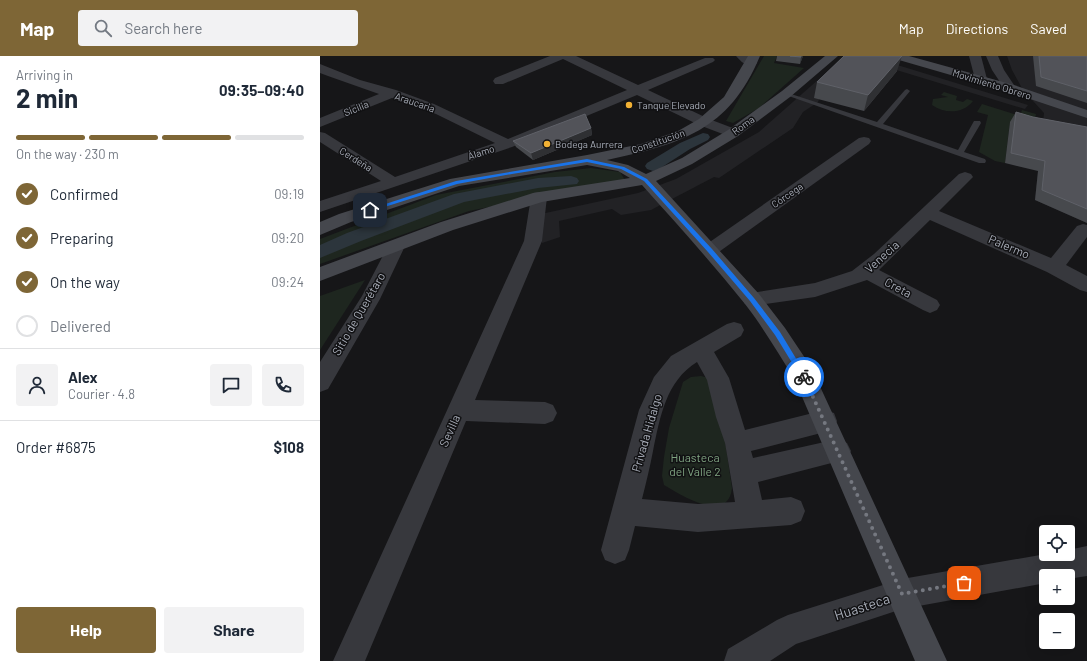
<!DOCTYPE html>
<html lang="en">
<head>
<meta charset="utf-8">
<style>
  body { margin:0; font-family:Barlow,sans-serif; background:#f2f2f3; color:#1f2937; height:100vh; display:flex; flex-direction:column; font-size:15px; white-space:nowrap }
  * { box-sizing:border-box; margin:0 }
  p { font-size:13px; color:#747a83 }
  .icon { flex:none; width:22px; height:22px; fill:none; stroke:currentColor; stroke-width:2; stroke-linecap:round; stroke-linejoin:round }
  .map { position:relative; flex:1; overflow:hidden }
  .panel { display:flex; flex-direction:column; background:#fff; width:320px }
  .panel>* { flex:none }
  .controls { position:absolute; left:719px; top:469px; display:grid; gap:8px }
  .controls a { display:grid; place-items:center; width:36px; height:36px; border-radius:4px; background:#fff; box-shadow:0 4px 16px #0002; font-size:20px }
  .pin { position:absolute; display:grid; place-items:center; width:34px; height:34px; color:#fff; margin:-17px; border-radius:8px; box-shadow:0 2px 6px #0006 }
  .courier { position:absolute; display:grid; place-items:center; width:40px; height:40px; margin:-20px; border:3px solid #1a73e8; border-radius:50%; background:#fff; color:#222; box-shadow:0 1px 5px #0007 }
  .headline em { font-style:normal; font-weight:700 }
  .headline div { display:flex; flex-direction:column-reverse }
  .headline { display:flex; align-items:center; justify-content:space-between; height:68px; padding:0 16px }
  h1 { font-size:26px; font-weight:700; line-height:30px }
  .bar { display:grid; grid-template-columns:repeat(4,1fr); gap:6px 4px; align-content:center; height:48px; padding:0 16px }
  .bar i { height:5px; border-radius:3px; background:#e0e1e3 }
  .bar .selected { background:#7e6636 }
  .bar p { grid-column:span 4 }
  .line { display:flex; align-items:center; gap:10px; padding:0 16px; border-top:1px solid #e0e1e3 }
  .line div { flex:1 }
  .round { display:grid; place-items:center; flex:none; width:42px; height:42px; border-radius:4px; background:#f2f2f3 }
  ol { padding:0 16px; list-style:none }
  li { display:flex; align-items:center; gap:12px; height:44px }
  li p { margin-inline-start:auto }
  li .icon { padding:4px; border-radius:50%; background:#7e6636; color:#fff; stroke-width:4 }
  li:last-child { color:#747a83 }
  li i { width:22px; height:22px; border:2px solid #e0e1e3; border-radius:50% }
  .primary-button { display:flex; gap:8px; margin-top:auto; padding:8px 16px }
  .primary-button a { flex:1; height:46px; border-radius:4px; background:#7e6636; color:#fff; font-size:16px; font-weight:700; line-height:46px; text-align:center }
  .primary-button a+a { background:#f2f2f3; color:#1f2937 }
  header { display:flex; align-items:center; gap:24px; box-sizing:border-box; height:56px; padding:0 20px; background:#7e6636; color:#fff }
  header strong { font-size:19px }
  nav { display:flex; gap:22px; margin-inline-start:auto; font-size:14px }
  .search { width:280px; height:36px; background:#f2f2f3; display:flex; align-items:center; gap:10px; box-sizing:border-box; padding:0 14px; border-radius:4px; color:#747a83; font-size:15px }
  main { display:flex; flex:1; min-height:0 }
  .map>svg:first-child { display:block }
  .built { fill:#222225 }
  .green { fill:#1e261f }
  .lines { fill:none; stroke-linecap:round; stroke-linejoin:round }
  .canal { fill:#2c353c; fill-rule:evenodd }
  .lane { fill:#37383d; fill-rule:evenodd }
  .street { fill:#37383d; fill-rule:evenodd }
  .secondary { fill:#45474d; fill-rule:evenodd }
  .wall { fill:#47494d }
  .shaded-wall { fill:#2f3033 }
  .building { fill:#525359; stroke:#5f6168 }
  .route { fill:#1a73e8 }
  .done { stroke:#757880; stroke-width:4; stroke-dasharray:0 7.2 }
  .poi-dot { fill:#f2b134; stroke:#111113; stroke-width:1.5 }
  .labels { text-anchor:middle; stroke-width:3; stroke-linejoin:round; paint-order:stroke }
  .far-street-label { font-size:10px; fill:#a8adb8; stroke:#111113 }
  .far-poi-label { font-size:10px; fill:#a8adb8; stroke:#111113; text-anchor:start }
  .street-label { font-size:12px; fill:#a8adb8; stroke:#111113 }
  .park-label { font-size:12px; fill:#7fa381; stroke:#111113 }
  .near-street-label { font-size:14px; fill:#a8adb8; stroke:#111113 }
</style>
</head>
<body>
<header>
<strong>Map</strong>
<div class="search"><svg class="icon" aria-label="search" viewBox="0 0 24 24"><circle cx="10" cy="10" r="6"/><path d="M15 15l6 6"/></svg>Search here</div>
<nav><a>Map</a><a>Directions</a><a>Saved</a></nav>
</header>
<main>
<section class="panel">
<div class="headline"><div><h1>2 min</h1><p>Arriving in</p></div><em>09:35–09:40</em></div>
<div class="bar"><i class="selected"></i><i class="selected"></i><i class="selected"></i><i></i><p>On the way · 230 m</p></div>
<ol>
<li><svg class="icon" aria-label="check" viewBox="0 0 24 24"><path d="M5 12l5 5 9-10"/></svg>Confirmed<p>09:19</p></li>
<li><svg class="icon" aria-label="check" viewBox="0 0 24 24"><path d="M5 12l5 5 9-10"/></svg>Preparing<p>09:20</p></li>
<li><svg class="icon" aria-label="check" viewBox="0 0 24 24"><path d="M5 12l5 5 9-10"/></svg>On the way<p>09:24</p></li>
<li><i></i>Delivered</li>
</ol>
<div class="line" style="height:72px"><a class="round"><svg class="icon" aria-label="person" viewBox="0 0 24 24"><circle cx="12" cy="8" r="4"/><path d="M4 21q1-7 8-7t8 7"/></svg></a><div><b>Alex</b><p>Courier · 4.8</p></div><a class="round"><svg class="icon" aria-label="chat" viewBox="0 0 24 24"><path d="M4 5h16v11H9l-5 4z"/></svg></a><a class="round"><svg class="icon" aria-label="phone" viewBox="0 0 24 24"><path d="M5 4h4l2 5-3 2q2 4 5 5l2-3 5 2v4C11 20 4 13 5 4z"/></svg></a></div>
<div class="line" style="height:52px"><div>Order #6875</div><b>$108</b></div>
<div class="primary-button"><a>Help</a><a>Share</a></div>
</section>
<div class="map">
<svg width="767" height="605" viewBox="0 0 767 605">
  <rect width="100%" height="100%" fill="#161618"/>
  <g class="built">
    <path d="M 525,0 L 548,0 L 708,49 L 705,53 L 537,2 L 500,41 L 498,46 L 483,56 L 473,72 L 399,122 L 394,121 L 331,154 L 301,159 L 292,153 L 239,165 L 240,181 L 222,187 L 221,158 L 318,137 L 356,123 L 439,76 Z"/>
    <path d="M 687,0 L 767,0 L 767,167 L 715,144 L 724,57 L 703,34 L 692,14 Z"/>
  </g>
  <g class="green">
    <path d="M 444,0 L 457,0 L 454,7 L 484,12 L 439,52 L 413,67 L 406,65 Z"/>
    <path d="M 624,36 L 637,40 L 636,44 L 643,46 L 647,43 L 653,45 C 643,58 625,58 612,49 L 613,43 L 628,41 L 621,39 Z"/>
    <path d="M 662,48 L 700,60 L 702,54 L 716,58 L 714,70 L 690,66 L 685,107 L 675,105 L 659,96 L 668,59 L 657,56 Z"/>
    <path d="M 271,112 L 300,116 L 305,124 L 149,155 L 0,208 L 0,183 L 116,139 L 235,116 Z"/>
    <path d="M 45,224 L 0,294 L 0,240 Z"/>
    <path d="M 381,320 L 389,322 L 402,365 L 412,432 C 408,469 361,439 344,429 L 342,420 L 344,401 L 349,372 L 363,326 L 371,321 Z"/>
  </g>
  <g class="lines">
    <g class="canal">
      <path d="M 383,77 L 388,78 L 390,81 L 388,84 L 370,93 L 339,113 L 333,115 L 327,113 L 325,110 L 327,107 L 360,87 Z"/>
      <path d="M 251,120 L 257,122 L 259,125 L 257,128 L 218,132 L 144,146 L 41,185 L 0,202 L 0,189 L 27,177 L 134,138 L 218,122 Z"/>
    </g>
    <path class="lane" d="M 587,33 L 590,35 L 563,68 L 638,94 L 654,65 L 660,65 L 661,67 L 644,96 L 665,103 L 666,105 L 665,107 L 659,107 L 463,38 L 468,37 L 557,66 L 585,34 Z"/>
    <g class="street">
      <path d="M 230,0 L 256,0 L 318,29 L 385,2 L 393,2 L 395,4 L 393,6 L 328,34 L 389,63 L 418,74 L 420,77 L 418,80 L 413,81 L 408,80 L 379,69 L 317,39 L 192,91 L 0,156 L 0,145 L 61,125 L 0,86 L 0,76 L 5,77 L 75,121 L 175,87 L 116,58 L 72,42 L 0,71 L 0,62 L 59,38 L 8,20 L 0,17 L 0,8 L 40,24 L 76,34 L 114,48 L 188,83 L 307,34 L 243,3 L 183,28 L 175,28 L 173,25 L 175,22 Z"/>
      <path d="M 416,0 L 429,0 L 437,7 L 435,9 C 427,11 421,6 416,0 Z"/>
      <path d="M 649,0 L 661,0 L 667,23 L 665,26 L 657,26 L 655,23 Z"/>
      <path d="M 666,0 L 678,0 L 684,14 L 696,32 L 694,35 L 686,35 L 672,14 Z"/>
      <path d="M 544,81 L 549,82 L 551,85 L 549,88 L 396,198 L 390,200 L 384,198 L 381,194 L 384,190 L 539,82 Z"/>
      <path d="M 645,116 L 651,118 L 653,121 L 619,155 L 731,202 L 757,170 L 763,168 L 767,169 L 767,181 L 746,209 L 767,220 L 767,236 L 760,234 L 727,216 L 610,164 L 559,214 L 617,244 L 620,249 L 617,254 L 610,257 L 603,254 L 547,224 L 495,241 L 432,250 L 425,248 L 422,243 L 425,238 L 495,227 L 532,215 L 554,198 L 639,118 Z"/>
      <path d="M 219,136 L 225,137 L 227,141 L 222,185 L 155,344 L 225,346 L 233,349 L 237,357 L 233,365 L 225,368 L 146,365 L 45,605 L 13,605 L 204,185 L 211,141 L 213,137 Z"/>
      <path d="M 76,184 L 82,186 L 85,190 L 60,243 L 8,333 L 0,336 L 0,306 L 42,240 L 70,186 Z"/>
      <path d="M 414,266 L 421,268 L 424,274 L 421,280 L 394,296 L 409,322 L 425,374 L 505,354 L 514,357 L 517,365 L 514,373 L 505,376 L 431,395 L 433,402 L 518,383 L 527,387 L 531,395 L 527,403 L 438,426 L 442,444 L 471,441 L 481,445 L 485,455 L 481,465 L 471,469 L 378,476 L 315,470 L 309,494 L 305,504 L 295,508 L 285,504 L 281,494 L 319,354 L 334,321 L 351,300 L 407,268 ZM 377,306 L 387,324 L 396,361 L 405,387 L 415,446 L 378,448 L 322,443 C 326,427 330,411 333,395 C 340,361 346,325 377,306 Z"/>
      <path d="M 767,490 L 767,520 L 748,523 L 748,520 L 726,520 L 726,527 L 582,553 L 476,588 L 450,605 L 404,605 L 408,593 L 457,564 L 468,559 L 582,523 L 726,498 L 748,498 L 748,494 Z"/>
    </g>
    <g class="secondary">
      <path d="M 428,0 L 440,0 C 409,75 360,88 287,104 L 308,109 L 326,118 L 362,102 L 408,74 L 462,35 L 505,0 L 518,0 L 470,41 L 418,80 L 372,108 L 336,125 L 439,238 L 465,272 L 491,311 L 627,605 L 595,605 L 474,322 C 458,297 443,271 425,248 C 392,207 357,168 322,129 L 222,146 L 133,174 L 0,225 L 0,211 L 121,166 L 213,137 L 310,122 L 298,115 L 267,109 L 139,130 L 31,166 L 0,179 L 0,166 L 19,158 L 130,123 L 267,99 L 321,88 L 358,75 L 379,63 L 404,41 Z"/>
      <path d="M 570,0 L 589,0 L 694,29 L 767,54 L 767,62 L 686,35 L 572,2 Z"/>
    </g>
  </g>
  <g class="wall">
    <path d="M 457,0 L 483,0 L 480,8 L 456,5 Z"/>
    <path d="M 713,0 L 767,0 L 767,47 L 716,30 Z"/>
    <path d="M 577,15 L 544,55 L 494,42 L 497,26 Z"/>
    <path d="M 696,56 L 713,61 L 767,71 L 767,167 L 715,144 L 718,115 L 685,107 L 690,66 Z"/>
    <path d="M 271,72 L 272,79 L 213,104 L 196,91 L 193,85 Z"/>
  </g>
  <g class="shaded-wall">
    <path d="M 481,0 L 483,0 L 480,8 L 481,1 Z"/>
    <path d="M 582,0 L 577,15 L 544,55 L 548,39 Z"/>
    <path d="M 271,72 L 272,79 L 213,104 L 211,97 Z"/>
  </g>
  <g class="building">
    <path d="M 470,0 L 481,0 L 481,1 Z"/>
    <path d="M 524,0 L 582,0 L 548,39 L 497,26 Z"/>
    <path d="M 719,0 L 767,0 L 767,35 L 721,21 Z"/>
    <path d="M 696,56 L 713,61 L 767,71 L 767,153 L 722,134 L 725,105 L 691,97 Z"/>
    <path d="M 265,58 L 271,72 L 211,97 L 193,85 Z"/>
  </g>
  <path class="route" d="M 267,103 L 304,111 L 327,123 L 392,193 L 434,242 L 460,276 L 486,319 L 486,323 L 482,323 L 455,279 L 430,245 L 388,196 L 324,125 L 301,113 L 267,106 L 192,118 L 137,128 L 52,155 L 47,154 L 136,125 Z"/>
  <g class="lines">
    <path class="done" d="M 484,321 L 582,538 L 644,527"/>
  </g>
  <g class="poi-dot">
    <circle cx="309" cy="49" r="4"/>
    <circle cx="227" cy="88" r="4"/>
  </g>
  <g class="labels">
    <g class="far-street-label">
      <text transform="translate(672 28) rotate(17)" y="4">Movimiento Obrero</text>
      <text transform="translate(95 46) rotate(19)" y="4">Araucaria</text>
      <text transform="translate(36 52) rotate(-22)" y="4">Sicilia</text>
      <text transform="translate(423 69) rotate(-36)" y="4">Roma</text>
      <text transform="translate(338 85) rotate(-19)" y="4">Constitución</text>
      <text transform="translate(161 96) rotate(-18)" y="4">Álamo</text>
      <text transform="translate(36 103) rotate(32)" y="4">Cerdeña</text>
      <text transform="translate(467 139) rotate(-35)" y="4">Córcega</text>
    </g>
    <g class="far-poi-label">
      <text x="317" y="53">Tanque Elevado</text>
      <text x="235" y="92">Bodega Aurrera</text>
    </g>
    <g class="street-label">
      <text transform="translate(689 191) rotate(23)" y="4">Palermo</text>
      <text transform="translate(562 201) rotate(-42)" y="4">Venecia</text>
      <text transform="translate(578 232) rotate(28)" y="4">Creta</text>
      <text transform="translate(39 258) rotate(-60)" y="4">Sitio de Querétaro</text>
      <text transform="translate(130 375) rotate(-66)" y="4">Sevilla</text>
      <text transform="translate(327 377) rotate(-74)" y="4">Privada Hidalgo</text>
    </g>
    <g class="park-label">
      <text x="375" y="406">Huasteca<tspan x="375" dy="14">del Valle 2</tspan></text>
    </g>
    <g class="near-street-label">
      <text transform="translate(542 551) rotate(-18)" y="5">Huasteca</text>
    </g>
  </g>
</svg>
<div class="controls">
<a><svg class="icon" aria-label="locate" viewBox="0 0 24 24"><circle cx="12" cy="12" r="6"/><path d="M12 2v4M12 18v4M2 12h4M18 12h4"/></svg></a>
<a>+</a>
<a>−</a>
</div>
<div class="pin" style="left:644px;top:527px;background:#ea580c"><svg class="icon" aria-label="bag" viewBox="0 0 24 24"><path d="M5 8h14l-1 12H6zM9 8a3 3 0 0 1 6 0"/></svg></div>
<div class="pin" style="left:50px;top:154px;background:#1f2937"><svg class="icon" aria-label="home" viewBox="0 0 24 24"><path d="M3 11l9-7 9 7M6 9v11h12V9"/></svg></div>
<div class="courier" style="left:484px;top:321px"><svg class="icon" aria-label="bike" viewBox="0 0 24 24"><circle cx="6" cy="16" r="4"/><circle cx="18" cy="16" r="4"/><path d="M6 16l4-8h5l3 8M10 8l3 8H6M13 5h3"/></svg></div>
</div>
</main>
</body>
</html>
